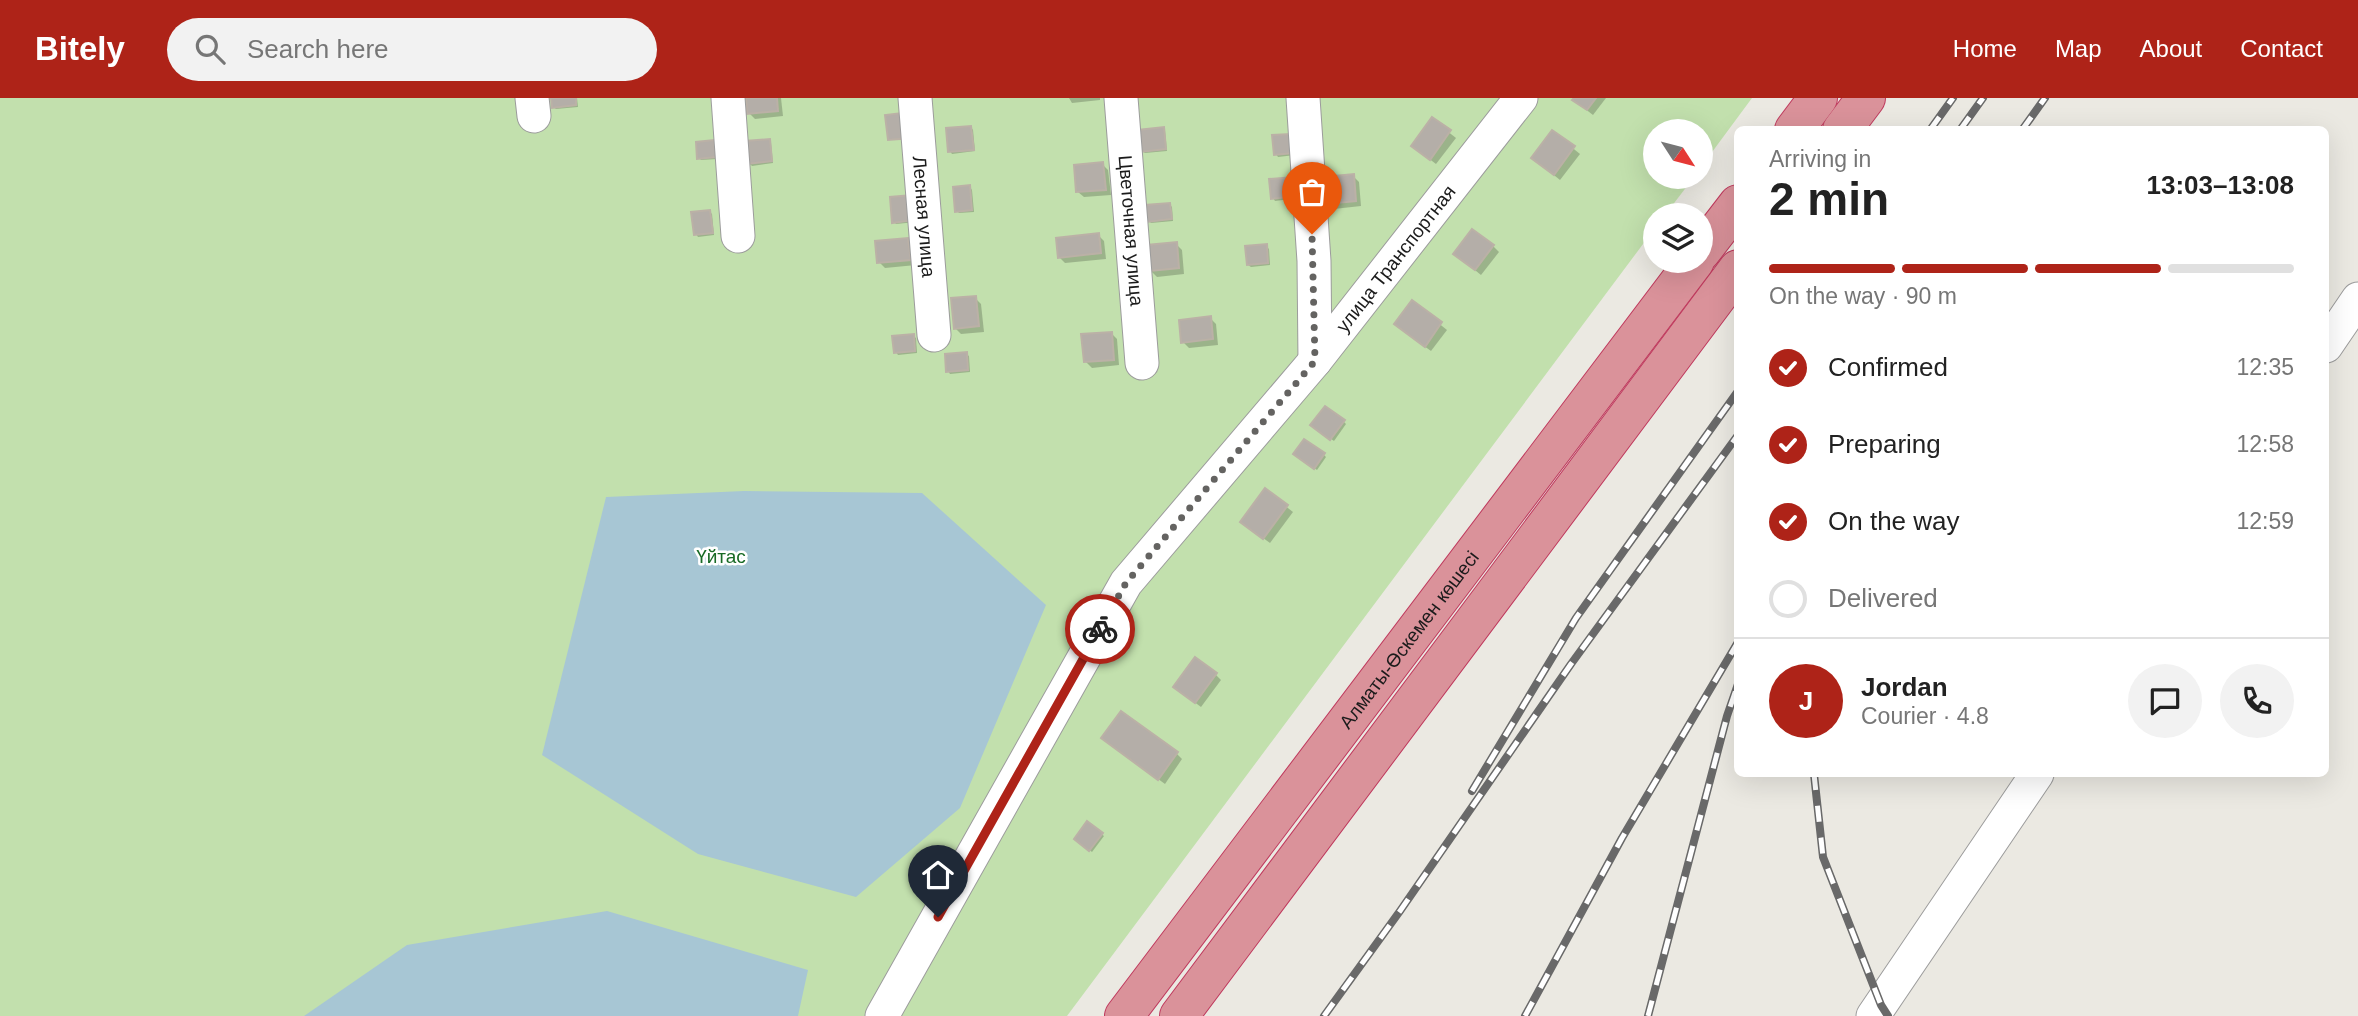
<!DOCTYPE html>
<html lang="en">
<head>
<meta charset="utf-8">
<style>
  body { margin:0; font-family:Helvetica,sans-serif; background:#f2f2f2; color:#222; height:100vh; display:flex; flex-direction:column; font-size:26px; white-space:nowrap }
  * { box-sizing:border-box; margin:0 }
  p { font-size:23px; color:#767676 }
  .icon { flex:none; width:38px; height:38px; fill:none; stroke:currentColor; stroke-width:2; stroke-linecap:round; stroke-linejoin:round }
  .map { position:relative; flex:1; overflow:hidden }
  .side { position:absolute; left:1734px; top:28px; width:595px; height:651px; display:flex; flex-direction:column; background:#fff; border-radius:10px; box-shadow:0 7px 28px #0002 }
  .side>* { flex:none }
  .needle { width:46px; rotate:126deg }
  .fabs { position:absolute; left:1643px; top:21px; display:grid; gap:14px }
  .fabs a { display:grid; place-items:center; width:70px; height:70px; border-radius:50%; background:#fff; box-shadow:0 7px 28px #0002; font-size:35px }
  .pin { position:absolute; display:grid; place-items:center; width:60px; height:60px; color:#fff; margin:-72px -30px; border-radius:50% 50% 50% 0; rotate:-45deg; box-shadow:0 0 7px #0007 }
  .pin .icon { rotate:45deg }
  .courier { position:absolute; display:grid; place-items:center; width:70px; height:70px; margin:-35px; border:5px solid #ae2318; border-radius:50%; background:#fff; color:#222; box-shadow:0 2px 9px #0007 }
  .summary em { font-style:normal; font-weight:700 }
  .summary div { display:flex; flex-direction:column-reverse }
  .summary { display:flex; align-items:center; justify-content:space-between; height:119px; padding:0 35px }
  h1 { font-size:46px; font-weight:700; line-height:52px }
  .bar { display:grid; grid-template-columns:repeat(4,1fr); gap:10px 7px; align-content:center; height:84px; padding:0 35px }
  .bar i { height:9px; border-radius:5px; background:#e0e0e0 }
  .bar .active { background:#ae2318 }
  .bar p { grid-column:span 4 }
  .line { display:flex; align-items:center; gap:18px; padding:0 35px; border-top:2px solid #e0e0e0 }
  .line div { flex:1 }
  .round { display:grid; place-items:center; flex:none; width:74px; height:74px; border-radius:37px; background:#f2f2f2 }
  ol { padding:0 35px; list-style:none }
  li { display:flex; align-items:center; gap:21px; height:77px }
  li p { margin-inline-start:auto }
  li .icon { padding:7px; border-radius:50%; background:#ae2318; color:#fff; stroke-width:4 }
  li:last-child { color:#767676 }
  li i { width:38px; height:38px; border:4px solid #e0e0e0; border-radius:50% }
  header { display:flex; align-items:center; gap:42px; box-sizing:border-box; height:98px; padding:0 35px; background:#ae2318; color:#fff }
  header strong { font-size:33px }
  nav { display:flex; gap:38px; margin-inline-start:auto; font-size:24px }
  .search { width:490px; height:63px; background:#f2f2f2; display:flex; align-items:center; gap:18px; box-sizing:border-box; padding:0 24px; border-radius:38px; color:#767676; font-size:26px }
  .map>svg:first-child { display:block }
  .grass { fill:#c2e0ad }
  .water { fill:#a7c6d4 }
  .shadow { fill:#0003 }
  .building { fill:#b4aea8; stroke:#bbb1a6; stroke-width:2 }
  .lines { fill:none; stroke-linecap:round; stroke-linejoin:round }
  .minor-casing { stroke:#9c9c9c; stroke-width:35 }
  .highway-casing { stroke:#bf395d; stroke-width:40 }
  .minor { stroke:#fff; stroke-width:33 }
  .highway { stroke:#da929a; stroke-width:38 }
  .rail-casing { stroke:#696969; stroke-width:8 }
  .rail { stroke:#fff; stroke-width:5; stroke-dasharray:16; stroke-linecap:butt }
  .done { stroke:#646361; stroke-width:7; stroke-dasharray:0 12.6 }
  .route { stroke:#ae2318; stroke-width:9 }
  .labels { text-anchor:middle; stroke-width:5; stroke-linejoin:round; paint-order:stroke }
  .street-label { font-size:19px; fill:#1b1b1b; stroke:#fff }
  .park-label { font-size:19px; fill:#186a25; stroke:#fff }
</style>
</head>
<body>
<header>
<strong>Bitely</strong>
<div class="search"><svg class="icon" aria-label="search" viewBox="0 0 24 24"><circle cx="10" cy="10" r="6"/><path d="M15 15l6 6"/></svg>Search here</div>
<nav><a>Home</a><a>Map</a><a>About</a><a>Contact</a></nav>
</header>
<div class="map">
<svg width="2358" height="918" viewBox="0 0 2358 918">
  <rect width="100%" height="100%" fill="#ebe9e2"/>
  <path class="grass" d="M 0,0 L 1752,0 L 1701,69 L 1701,33 L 1656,33 L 1656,79 L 1694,79 L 1665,117 L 1656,117 L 1655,130 L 1067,918 L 0,918 Z"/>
  <g class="water">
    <path d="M 744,393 L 922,395 L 1046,507 L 960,710 L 856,799 L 698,756 L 542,657 L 606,399 Z"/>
    <path d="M 607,813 L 808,872 L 798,918 L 304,918 L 407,847 Z"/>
  </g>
  <g class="shadow">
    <path d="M 553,0 L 577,0 L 578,9 L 556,11 L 553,9 Z"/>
    <path d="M 748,0 L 781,0 L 783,18 L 755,21 L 749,15 Z"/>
    <path d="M 1069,0 L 1100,0 L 1100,2 L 1072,5 Z"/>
    <path d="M 1576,0 L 1606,0 L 1593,17 L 1580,7 Z"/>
    <path d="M 1432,21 L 1456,40 L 1436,66 L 1419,53 Z"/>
    <path d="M 971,29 L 973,32 L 975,53 L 952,56 L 950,53 Z"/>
    <path d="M 1163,31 L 1165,33 L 1167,53 L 1145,55 L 1142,53 Z"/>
    <path d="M 1553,34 L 1580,56 L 1560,82 L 1533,60 Z"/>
    <path d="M 1293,40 L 1295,57 L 1278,59 L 1276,56 Z"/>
    <path d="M 769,43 L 771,45 L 773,65 L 752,68 L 749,65 Z"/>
    <path d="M 714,44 L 716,47 L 717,61 L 701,62 L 699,60 Z"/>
    <path d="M 1102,66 L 1108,72 L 1111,97 L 1084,99 L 1078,94 Z"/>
    <path d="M 1353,78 L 1359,84 L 1361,108 L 1334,111 L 1328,105 Z"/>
    <path d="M 1294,81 L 1298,100 L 1275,103 L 1273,100 Z"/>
    <path d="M 970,89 L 972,92 L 974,114 L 959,115 L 957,113 Z"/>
    <path d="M 892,101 L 916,124 L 896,126 L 894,124 Z"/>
    <path d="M 1169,106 L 1172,109 L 1173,123 L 1151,125 L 1149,123 Z"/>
    <path d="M 710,114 L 712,116 L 714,137 L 698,139 L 696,136 Z"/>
    <path d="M 1098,137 L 1104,143 L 1106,161 L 1065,165 L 1059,159 Z"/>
    <path d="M 908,141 L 913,147 L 916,167 L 885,170 L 879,164 Z"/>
    <path d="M 1176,146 L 1182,152 L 1184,176 L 1157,179 L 1151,173 Z"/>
    <path d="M 1266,148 L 1269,151 L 1270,167 L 1251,169 L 1248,167 Z"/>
    <path d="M 1493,148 L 1499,154 L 1481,177 L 1455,156 Z"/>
    <path d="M 975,200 L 981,206 L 984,234 L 961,236 L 955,230 Z"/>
    <path d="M 1412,204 L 1447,232 L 1431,253 L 1402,232 Z"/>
    <path d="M 1210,220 L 1216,226 L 1218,247 L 1189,250 L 1183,244 Z"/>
    <path d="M 1111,235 L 1117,241 L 1119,267 L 1092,270 L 1086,264 Z"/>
    <path d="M 913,238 L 916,240 L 917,255 L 898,257 L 896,254 Z"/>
    <path d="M 966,256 L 969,258 L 970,274 L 950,276 L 948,273 Z"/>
    <path d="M 1344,324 L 1346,326 L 1334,343 L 1315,329 Z"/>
    <path d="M 1324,357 L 1326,359 L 1317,372 L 1298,358 Z"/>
    <path d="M 1266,393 L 1293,414 L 1270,445 L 1248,429 Z"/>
    <path d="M 1215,576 L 1221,582 L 1201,609 L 1181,594 Z"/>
    <path d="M 1109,645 L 1177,656 L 1182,661 L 1165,686 Z"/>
    <path d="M 1101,736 L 1104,738 L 1092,754 L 1078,743 Z"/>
  </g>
  <g class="building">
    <path d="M 551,0 L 576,0 L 576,7 L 552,10 Z"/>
    <path d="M 746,0 L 777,0 L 778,13 L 747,16 Z"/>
    <path d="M 1574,0 L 1596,0 L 1587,12 L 1572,2 Z"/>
    <path d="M 910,14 L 912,40 L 888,42 L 885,17 Z"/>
    <path d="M 1432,19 L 1451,32 L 1430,62 L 1411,48 Z"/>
    <path d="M 971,28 L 974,52 L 948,54 L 946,30 Z"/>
    <path d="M 1164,29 L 1166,51 L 1140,54 L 1138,32 Z"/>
    <path d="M 1552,32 L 1575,48 L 1554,77 L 1531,60 Z"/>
    <path d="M 1291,36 L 1293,55 L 1274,57 L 1272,37 Z"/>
    <path d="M 770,41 L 772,63 L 747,66 L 745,43 Z"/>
    <path d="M 714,42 L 716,59 L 697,61 L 696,44 Z"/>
    <path d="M 1103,64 L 1106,92 L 1076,94 L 1074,67 Z"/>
    <path d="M 1354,76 L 1356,103 L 1326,106 L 1324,79 Z"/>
    <path d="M 1294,79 L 1296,98 L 1271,101 L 1269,81 Z"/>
    <path d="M 970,87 L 972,112 L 955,114 L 953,89 Z"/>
    <path d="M 912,97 L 914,122 L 892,125 L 890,99 Z"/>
    <path d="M 1170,105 L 1172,121 L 1147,124 L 1145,107 Z"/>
    <path d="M 710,112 L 713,135 L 694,137 L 691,114 Z"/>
    <path d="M 1472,131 L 1494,147 L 1475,172 L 1453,156 Z"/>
    <path d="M 1099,135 L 1101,155 L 1058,160 L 1056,140 Z"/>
    <path d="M 908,140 L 911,162 L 877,165 L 875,143 Z"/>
    <path d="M 1177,144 L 1179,170 L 1150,173 L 1147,147 Z"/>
    <path d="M 1267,146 L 1268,165 L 1247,167 L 1245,148 Z"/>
    <path d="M 976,198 L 979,228 L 954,231 L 951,200 Z"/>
    <path d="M 1412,202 L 1442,224 L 1425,249 L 1394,226 Z"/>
    <path d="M 1211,218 L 1213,241 L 1181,245 L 1179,222 Z"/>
    <path d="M 1112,234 L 1114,262 L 1084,264 L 1081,236 Z"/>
    <path d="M 914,236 L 915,253 L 894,255 L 892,238 Z"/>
    <path d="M 967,254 L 968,272 L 946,274 L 945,256 Z"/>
    <path d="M 1325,308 L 1345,322 L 1330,342 L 1310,327 Z"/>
    <path d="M 1304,341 L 1325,355 L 1314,371 L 1293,356 Z"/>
    <path d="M 1265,390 L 1288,407 L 1263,441 L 1240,424 Z"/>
    <path d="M 1195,559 L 1217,575 L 1195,605 L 1173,589 Z"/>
    <path d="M 1121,613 L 1178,654 L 1158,682 L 1101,640 Z"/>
    <path d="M 1087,723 L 1103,735 L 1089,753 L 1074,741 Z"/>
  </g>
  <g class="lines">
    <defs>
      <g id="minor">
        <path d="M 532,0 L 534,18"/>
        <path d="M 728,0 L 738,138"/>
        <path id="s1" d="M 915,0 L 934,237"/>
        <path id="s2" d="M 1121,0 L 1142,265"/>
        <path d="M 1303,0 L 1314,163 L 1315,263"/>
        <path d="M 2326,248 L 2358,201"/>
        <path id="s3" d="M 882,918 L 1126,485 L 1315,263 L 1521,0"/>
        <path d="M 1873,918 L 2037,676"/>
      </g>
      <g id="highway">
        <path d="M 1794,32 L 1818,0"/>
        <path d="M 1842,32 L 1866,0"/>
        <path d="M 1701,154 L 1738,106"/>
        <path id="s4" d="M 1124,918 L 1695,163"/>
        <path d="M 1179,918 L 1738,171"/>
      </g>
    </defs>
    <use href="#minor" class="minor-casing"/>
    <use href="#highway" class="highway-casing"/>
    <use href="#minor" class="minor"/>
    <use href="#highway" class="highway"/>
    <defs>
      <g id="rail">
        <path d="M 1930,32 L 1953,0"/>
        <path d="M 1960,32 L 1983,0"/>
        <path d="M 2022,32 L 2045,0"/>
        <path d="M 1814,676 L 1823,759 L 1881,907 L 1888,918"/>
        <path d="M 1472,693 L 1576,520 L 1738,293"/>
        <path d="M 1324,918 L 1400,813 L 1571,566 L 1738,337"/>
        <path d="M 1525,918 L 1622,740 L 1738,544"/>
        <path d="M 1648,918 L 1727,618 L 1738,586"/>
      </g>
    </defs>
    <use href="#rail" class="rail-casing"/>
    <use href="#rail" class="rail"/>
  </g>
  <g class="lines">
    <path class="done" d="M 1100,531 L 1126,485 L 1315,263 L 1312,136"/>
    <path class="route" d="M 938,819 L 1100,531"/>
  </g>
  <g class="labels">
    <g class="street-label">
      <text dy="7" stroke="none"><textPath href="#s1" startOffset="119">Лесная улица</textPath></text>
      <text dy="7" stroke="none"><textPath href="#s2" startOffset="133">Цветочная улица</textPath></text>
      <text dy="7" stroke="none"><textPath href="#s3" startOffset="919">улица Транспортная</textPath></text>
      <text dy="7" stroke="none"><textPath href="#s4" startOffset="472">Алматы-Өскемен көшесі</textPath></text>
    </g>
    <g class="park-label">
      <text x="721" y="465">Үйтас</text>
    </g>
  </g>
</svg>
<div class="fabs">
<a><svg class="needle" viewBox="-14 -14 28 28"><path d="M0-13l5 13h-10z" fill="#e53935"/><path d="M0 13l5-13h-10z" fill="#767676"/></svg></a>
<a><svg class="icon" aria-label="layers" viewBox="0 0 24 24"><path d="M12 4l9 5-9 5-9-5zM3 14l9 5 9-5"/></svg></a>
</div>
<div class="pin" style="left:1312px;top:136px;background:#ea580c"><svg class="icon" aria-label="bag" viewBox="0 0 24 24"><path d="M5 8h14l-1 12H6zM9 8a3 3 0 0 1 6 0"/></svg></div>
<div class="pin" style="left:938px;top:819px;background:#1f2937"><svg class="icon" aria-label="home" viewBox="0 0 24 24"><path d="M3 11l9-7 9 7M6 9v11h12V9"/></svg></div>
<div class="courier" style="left:1100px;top:531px"><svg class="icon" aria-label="bike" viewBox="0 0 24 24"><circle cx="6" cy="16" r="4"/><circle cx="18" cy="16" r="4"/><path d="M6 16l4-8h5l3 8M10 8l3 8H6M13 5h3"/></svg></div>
<section class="side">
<div class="summary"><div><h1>2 min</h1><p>Arriving in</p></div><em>13:03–13:08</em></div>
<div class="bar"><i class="active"></i><i class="active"></i><i class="active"></i><i></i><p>On the way · 90 m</p></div>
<ol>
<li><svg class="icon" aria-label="check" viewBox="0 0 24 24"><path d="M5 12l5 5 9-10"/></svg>Confirmed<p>12:35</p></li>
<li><svg class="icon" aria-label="check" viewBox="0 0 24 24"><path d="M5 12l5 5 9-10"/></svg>Preparing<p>12:58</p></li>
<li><svg class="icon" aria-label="check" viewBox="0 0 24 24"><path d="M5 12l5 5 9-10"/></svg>On the way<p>12:59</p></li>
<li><i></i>Delivered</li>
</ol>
<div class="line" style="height:126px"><b class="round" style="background:#ae2318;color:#fff">J</b><div><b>Jordan</b><p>Courier · 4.8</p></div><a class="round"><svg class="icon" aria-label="chat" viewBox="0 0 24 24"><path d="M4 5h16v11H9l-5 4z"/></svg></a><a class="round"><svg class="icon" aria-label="phone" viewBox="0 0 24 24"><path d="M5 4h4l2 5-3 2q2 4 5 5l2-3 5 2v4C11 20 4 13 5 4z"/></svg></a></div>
</section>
</div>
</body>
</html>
